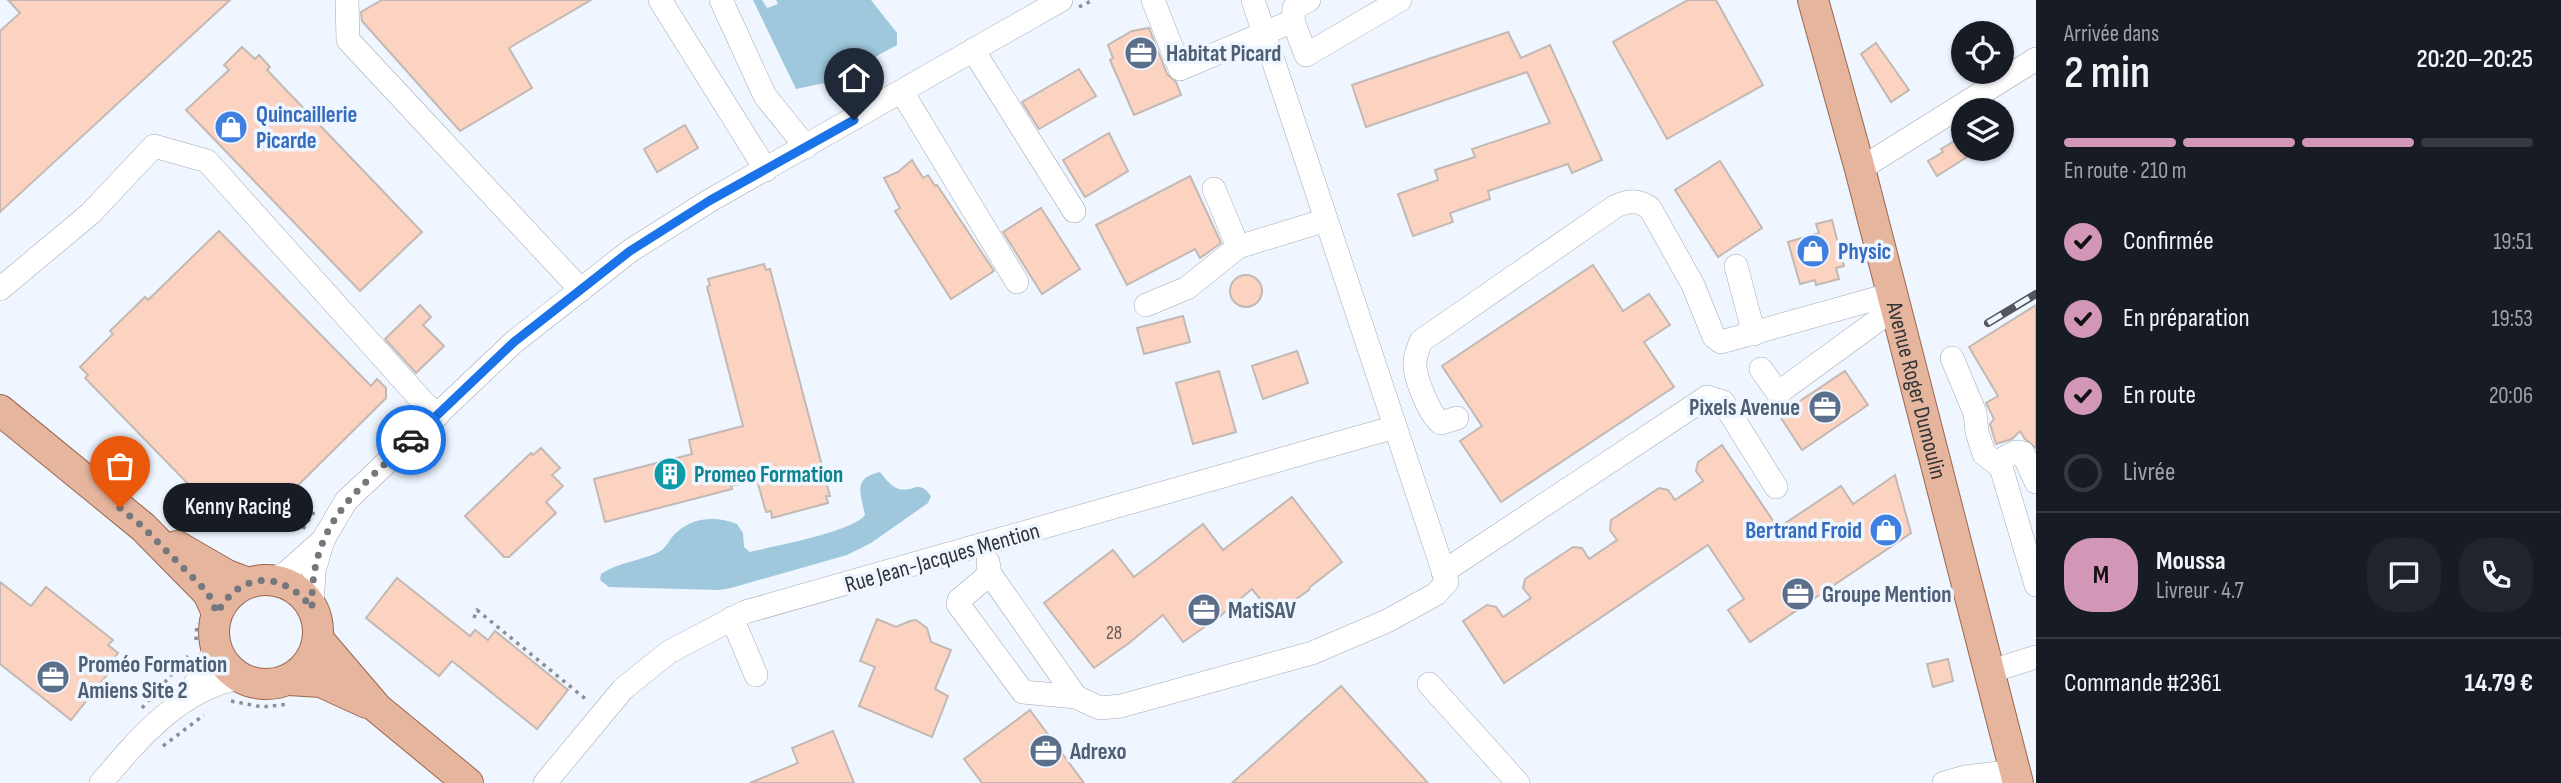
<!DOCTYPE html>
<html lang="fr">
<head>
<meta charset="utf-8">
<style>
  body { margin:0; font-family:"Sofia Sans Condensed",sans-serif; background:#20242c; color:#f1f3f6; height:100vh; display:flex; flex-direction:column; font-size:26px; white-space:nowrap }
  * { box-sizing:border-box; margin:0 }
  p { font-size:23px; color:#9ea1a6 }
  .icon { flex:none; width:38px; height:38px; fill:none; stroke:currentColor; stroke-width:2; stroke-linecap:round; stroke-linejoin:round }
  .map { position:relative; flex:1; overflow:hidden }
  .panel { display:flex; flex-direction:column; background:#171b24; width:525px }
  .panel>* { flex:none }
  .fabs { position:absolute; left:1951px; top:21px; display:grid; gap:14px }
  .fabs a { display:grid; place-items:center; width:63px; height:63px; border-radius:50%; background:#171b24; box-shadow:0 2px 5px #0004; font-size:35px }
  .pin { position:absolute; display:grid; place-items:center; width:60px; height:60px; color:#fff; margin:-72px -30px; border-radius:50% 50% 50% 0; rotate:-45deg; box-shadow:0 0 7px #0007 }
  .pin .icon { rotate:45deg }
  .courier { position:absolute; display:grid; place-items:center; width:70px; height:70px; margin:-35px; border:5px solid #1a73e8; border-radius:50%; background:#fff; color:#222; box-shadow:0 2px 9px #0007 }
  .bubble { position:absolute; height:49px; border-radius:24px; background:#171b24; box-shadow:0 2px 5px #0004; font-size:23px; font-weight:600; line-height:49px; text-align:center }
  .overview em { font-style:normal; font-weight:600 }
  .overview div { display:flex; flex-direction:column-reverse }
  .overview { display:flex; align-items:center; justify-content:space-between; height:119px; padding:0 28px }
  h1 { font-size:46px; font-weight:600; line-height:52px }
  .bar { display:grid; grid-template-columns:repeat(4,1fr); gap:10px 7px; align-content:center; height:84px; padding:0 28px }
  .bar i { height:9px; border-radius:5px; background:#363941 }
  .bar .current { background:#d296b7 }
  .bar p { grid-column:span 4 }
  .line { display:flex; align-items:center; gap:18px; padding:0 28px; border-top:2px solid #363941 }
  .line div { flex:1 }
  .round { display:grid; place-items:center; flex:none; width:74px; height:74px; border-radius:28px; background:#20242c }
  ol { padding:0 28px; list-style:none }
  li { display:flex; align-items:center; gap:21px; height:77px }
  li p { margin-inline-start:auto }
  li .icon { padding:7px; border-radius:50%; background:#d296b7; color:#111; stroke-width:4 }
  li:last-child { color:#9ea1a6 }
  li i { width:38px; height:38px; border:4px solid #363941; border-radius:50% }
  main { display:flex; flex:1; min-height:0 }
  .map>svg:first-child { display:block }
  .water { fill:#9fc8dd }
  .building { fill:#fcd3c1; stroke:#c3b9b4; stroke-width:2 }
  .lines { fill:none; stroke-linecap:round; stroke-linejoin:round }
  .minor-casing { stroke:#a3a9b1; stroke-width:24 }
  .major-casing { stroke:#9a6750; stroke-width:32 }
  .path { stroke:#8b9096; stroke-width:3.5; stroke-dasharray:3.5 5; stroke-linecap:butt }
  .minor { stroke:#fff; stroke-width:23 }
  .major { stroke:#e5b59e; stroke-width:30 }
  .rail-casing { stroke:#53575b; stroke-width:8 }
  .rail { stroke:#eff6ff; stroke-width:5; stroke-dasharray:16; stroke-linecap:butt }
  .done { stroke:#74787d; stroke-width:7; stroke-dasharray:0 12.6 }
  .route { stroke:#1a73e8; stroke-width:9 }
  .labels { text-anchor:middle; stroke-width:7; stroke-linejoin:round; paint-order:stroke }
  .number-label { font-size:19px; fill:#645c5a }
  .service-label { font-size:23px; font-weight:bold; fill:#4e5e75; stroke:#eff6ff; text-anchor:start }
  .shop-label { font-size:23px; font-weight:bold; fill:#366cbe; stroke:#eff6ff; text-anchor:start }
  .street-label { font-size:23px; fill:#313437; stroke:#eff6ff }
  .culture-label { font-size:23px; font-weight:bold; fill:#0d838f; stroke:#eff6ff; text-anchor:start }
</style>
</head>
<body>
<main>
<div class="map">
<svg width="2036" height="783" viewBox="0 0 2036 783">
  <rect width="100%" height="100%" fill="#eff6ff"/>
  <g class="water">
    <path d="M 753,0 L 762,0 L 767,8 L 778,4 L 776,0 L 871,0 L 897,33 L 897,45 L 829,82 L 796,89 Z"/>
    <path d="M 880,472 C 885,478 891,487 899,489 C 913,493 918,478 931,496 L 928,503 L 871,543 L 847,555 L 731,588 L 719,590 L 609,587 L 600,580 L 601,574 C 620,561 644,561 662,550 C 667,546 670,538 676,533 C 693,517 716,516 737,524 L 743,533 L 744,547 L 750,552 C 774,546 852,532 865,515 C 861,494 852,478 880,472 Z"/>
  </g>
  <g class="building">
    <path d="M 8,0 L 230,0 L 0,212 L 0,31 L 20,13 Z"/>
    <path d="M 382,0 L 591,0 L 509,48 L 532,88 L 460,131 L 362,21 L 361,12 Z"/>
    <path d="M 1688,0 L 1716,0 L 1763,85 L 1667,139 L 1613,42 Z"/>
    <path d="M 1149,28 L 1167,74 L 1176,82 L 1181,95 L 1134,115 L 1110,60 L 1113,58 L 1108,45 L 1132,31 Z"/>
    <path d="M 1508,32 L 1521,58 L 1550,45 L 1602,160 L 1572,173 L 1568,164 L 1488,191 L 1490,199 L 1450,213 L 1453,222 L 1413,236 L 1398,194 L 1438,180 L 1435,170 L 1475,157 L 1472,149 L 1550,123 L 1527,72 L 1366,127 L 1352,85 Z"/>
    <path d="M 1876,43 L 1909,90 L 1891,102 L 1861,54 Z"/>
    <path d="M 242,47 L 255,59 L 259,55 L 270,67 L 267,70 L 422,232 L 360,291 L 186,110 L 229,70 L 224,65 Z"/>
    <path d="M 1079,69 L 1096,96 L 1039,129 L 1022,102 Z"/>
    <path d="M 685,125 L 698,148 L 657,172 L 644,149 Z"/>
    <path d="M 1109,133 L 1128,171 L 1085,197 L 1063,160 Z"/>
    <path d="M 1956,140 L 1967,157 L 1937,176 L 1928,161 L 1943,152 L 1941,149 Z"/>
    <path d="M 912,160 L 923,178 L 928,175 L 935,186 L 937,185 L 994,271 L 951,299 L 895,211 L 900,208 L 884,178 L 898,172 Z"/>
    <path d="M 1720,161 L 1762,228 L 1718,257 L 1675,190 Z"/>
    <path d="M 1190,176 L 1221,243 L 1200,258 L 1195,249 L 1127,285 L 1096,225 Z"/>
    <path d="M 1041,208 L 1080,269 L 1042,294 L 1003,232 Z"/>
    <path d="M 1832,220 L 1844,266 L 1836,268 L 1839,279 L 1816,285 L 1815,280 L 1800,284 L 1788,242 L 1819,233 L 1816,224 Z"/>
    <path d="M 219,231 L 371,386 L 377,379 L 386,388 L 386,398 L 256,527 L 229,526 L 85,378 L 88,375 L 80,367 L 113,334 L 110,331 L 145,297 L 148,300 Z"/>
    <path d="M 764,264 L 766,270 L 770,269 L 830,496 L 826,496 L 828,503 L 772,518 L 771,511 L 766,512 L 757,480 L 731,486 L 732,489 L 605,522 L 594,479 L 692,454 L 689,440 L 743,426 L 707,287 L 710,285 L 708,279 Z"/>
    <path d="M 1593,265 L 1623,311 L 1649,294 L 1670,325 L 1644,342 L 1674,387 L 1501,502 L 1460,441 L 1482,426 L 1442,366 Z"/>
    <circle cx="1246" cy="291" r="16"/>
    <path d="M 420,305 L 431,317 L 423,325 L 444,346 L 416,373 L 385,339 Z"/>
    <path d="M 2036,305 L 2036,448 L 2025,439 L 2020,431 L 2012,439 L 1996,444 L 1990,424 L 1994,419 L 1986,403 L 1998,396 L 1969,347 Z"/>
    <path d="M 1183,316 L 1190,342 L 1144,354 L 1137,328 Z"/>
    <path d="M 1297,351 L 1308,383 L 1263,399 L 1252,366 Z"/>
    <path d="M 1219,371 L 1236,432 L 1193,444 L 1176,383 Z"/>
    <path d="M 1845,371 L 1868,405 L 1802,450 L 1779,415 Z"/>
    <path d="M 1722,445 L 1778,528 L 1841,486 L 1853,504 L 1895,475 L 1911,533 L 1750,642 L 1728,610 L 1744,599 L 1708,545 L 1504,683 L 1463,621 L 1487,605 L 1496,607 L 1503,617 L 1531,598 L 1523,588 L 1525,579 L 1573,547 L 1582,548 L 1589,559 L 1617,540 L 1610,530 L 1611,520 L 1659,488 L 1668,490 L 1675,500 L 1703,481 L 1696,471 L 1698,462 Z"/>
    <path d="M 541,448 L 560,468 L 552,475 L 563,486 L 546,502 L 556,513 L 509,557 L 504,557 L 465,516 L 531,453 L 533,455 Z"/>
    <path d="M 1292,497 L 1342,562 L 1310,587 L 1309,590 L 1273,615 L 1252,589 L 1219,617 L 1183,642 L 1163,615 L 1129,643 L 1094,668 L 1044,603 L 1113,550 L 1134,577 L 1203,524 L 1223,550 Z"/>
    <path d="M 397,578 L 470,636 L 475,630 L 488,640 L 495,631 L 568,690 L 537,729 L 452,661 L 439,676 L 366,618 Z"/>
    <path d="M 0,582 L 31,606 L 46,587 L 113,640 L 108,645 L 118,653 L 111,662 L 115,665 L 71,720 L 0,664 Z"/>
    <path d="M 877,619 L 896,627 L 910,621 L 916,620 L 927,628 L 931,642 L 951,650 L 935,689 L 948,696 L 932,737 L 859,706 L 875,667 L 860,661 Z"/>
    <path d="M 1948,659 L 1953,681 L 1933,687 L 1927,664 Z"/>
    <path d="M 1341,686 L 1428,783 L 1232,783 Z"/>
    <path d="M 1030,710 L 1084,783 L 982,783 L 964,759 Z"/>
    <path d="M 833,731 L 854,783 L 750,783 L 798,763 L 792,748 Z"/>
  </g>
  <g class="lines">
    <defs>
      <g id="minor">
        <path d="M 347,0 L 348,40 L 581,290"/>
        <path d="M 660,0 L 766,170"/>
        <path d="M 721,0 L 765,96 L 806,147"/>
        <path d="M 1153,0 L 1180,69 L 1293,21"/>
        <path d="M 1309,0 L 1294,8 L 1293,21 L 1306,55 L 1400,0"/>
        <path d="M 973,50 L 1074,211"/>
        <path d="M 902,92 L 1017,282"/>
        <path d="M 1860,169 L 2036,59"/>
        <path d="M 1214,189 L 1238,247"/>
        <path d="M 1736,266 L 1754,334"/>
        <path d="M 0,289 L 91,213 L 154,146 L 207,161 L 424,403 L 438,415"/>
        <path d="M 1146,305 L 1187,288 L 1238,247 L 1326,220"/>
        <path d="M 1952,358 L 1975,413 L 1977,432 L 1984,454 L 2001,467"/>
        <path d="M 1761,369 L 1778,393 L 1896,307"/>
        <path d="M 1457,418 L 1441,423 C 1430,416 1417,382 1415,368 C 1414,358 1418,349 1421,341 L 1616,206 C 1630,200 1638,200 1650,208 L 1693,285 L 1714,337 L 1721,342 L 1892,294"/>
        <path d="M 2036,482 L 2023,453 L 2016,452 L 2004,458 L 2001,467 L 2036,585"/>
        <path d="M 988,562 L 990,574 L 1076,697"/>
        <path d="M 1443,572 L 1707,397 L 1723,402 L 1776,487"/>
        <path d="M 990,574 L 959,600 L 958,604 L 1023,692 L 1076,697 L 1100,708 L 1121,706 L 1312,653 L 1387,621 L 1436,594 L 1447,582 L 1253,0"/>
        <path d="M 271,580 L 286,573 L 323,540"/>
        <path d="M 312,608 L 314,571 L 323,540 L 346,501 L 514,342 L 630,251 L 709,201 L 1061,0"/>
        <path d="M 732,618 L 756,675"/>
        <path d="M 1988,669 L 2001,668 L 2036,657"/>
        <path d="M 1429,684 L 1518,783"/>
        <path d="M 187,696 L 204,670 L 216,647"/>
        <path d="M 101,783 C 139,738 180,689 240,678"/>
        <path d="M 545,783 L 623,689 L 669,652 L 745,612 L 1395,427"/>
        <path d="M 1944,783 L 1965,777 L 2015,771"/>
      </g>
      <g id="major">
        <path id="s1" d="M 1813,0 L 1860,169 L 2018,783"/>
        <path d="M 0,410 L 143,527 L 208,593 L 217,613"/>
        <path d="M 177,546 L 227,575 L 248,583"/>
        <circle cx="266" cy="632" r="52"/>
        <path d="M 318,639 L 377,708 L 468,783"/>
        <path d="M 289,680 L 321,682 L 367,703"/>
      </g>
    </defs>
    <use href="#minor" class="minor-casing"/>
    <use href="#major" class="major-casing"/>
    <g class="path">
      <path d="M 1079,7 L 1093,0"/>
      <path d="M 303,529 L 314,512"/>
      <path d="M 474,618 L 477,610 L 588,701"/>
      <path d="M 196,640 L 197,623"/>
      <path d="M 231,701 L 262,707 L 289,704"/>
      <path d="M 142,708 L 188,656"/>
      <path d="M 163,746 L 204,715"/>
    </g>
    <use href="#minor" class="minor"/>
    <use href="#major" class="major"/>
    <defs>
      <path id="rail" d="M 1988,323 L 2036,294"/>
    </defs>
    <use href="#rail" class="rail-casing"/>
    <use href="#rail" class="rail"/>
  </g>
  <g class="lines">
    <path class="done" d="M 120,508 L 143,527 L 208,593 L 217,613 C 241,570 283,571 312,608 C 310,524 355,492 411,440"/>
    <path class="route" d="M 411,440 L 514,342 L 630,251 L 709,201 L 854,120"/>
  </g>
  <defs>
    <symbol id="office-disc" viewBox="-11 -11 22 22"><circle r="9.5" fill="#5c6f8a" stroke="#eff6ff"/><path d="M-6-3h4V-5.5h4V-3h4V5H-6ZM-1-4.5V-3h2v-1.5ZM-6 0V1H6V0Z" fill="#fff"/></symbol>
    <symbol id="shop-disc" viewBox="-11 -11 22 22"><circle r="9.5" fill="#3f7fe0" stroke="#eff6ff"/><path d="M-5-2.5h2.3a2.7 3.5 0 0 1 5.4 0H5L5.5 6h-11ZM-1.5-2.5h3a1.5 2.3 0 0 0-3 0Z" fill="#fff"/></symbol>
    <symbol id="building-disc" viewBox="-11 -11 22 22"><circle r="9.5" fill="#0f9aa8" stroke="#eff6ff"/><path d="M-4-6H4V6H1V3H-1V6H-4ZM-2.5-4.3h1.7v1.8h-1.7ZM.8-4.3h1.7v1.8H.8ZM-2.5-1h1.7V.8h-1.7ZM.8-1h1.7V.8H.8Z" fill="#fff"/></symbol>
  </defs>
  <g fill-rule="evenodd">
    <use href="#office-disc" x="1122" y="34" width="38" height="38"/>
    <use href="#shop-disc" x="212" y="108" width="38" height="38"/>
    <use href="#shop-disc" x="1794" y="232" width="38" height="38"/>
    <use href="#office-disc" x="1806" y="388" width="38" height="38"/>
    <use href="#building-disc" x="651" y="455" width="38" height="38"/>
    <use href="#shop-disc" x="1867" y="511" width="38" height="38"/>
    <use href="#office-disc" x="1779" y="575" width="38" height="38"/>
    <use href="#office-disc" x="1185" y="591" width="38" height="38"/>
    <use href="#office-disc" x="34" y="658" width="38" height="38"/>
    <use href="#office-disc" x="1027" y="732" width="38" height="38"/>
  </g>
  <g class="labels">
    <g class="number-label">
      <text x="1114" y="639">28</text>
    </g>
    <g class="service-label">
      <text x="1166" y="61">Habitat Picard</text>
      <text x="1800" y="415" text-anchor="end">Pixels Avenue</text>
      <text x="1822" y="602">Groupe Mention</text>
      <text x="1228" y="618">MatiSAV</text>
      <text x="78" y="672">Proméo Formation<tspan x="78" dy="26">Amiens Site 2</tspan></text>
      <text x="1070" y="759">Adrexo</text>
    </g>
    <g class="shop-label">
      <text x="256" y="122">Quincaillerie<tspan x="256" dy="26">Picarde</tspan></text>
      <text x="1838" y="259">Physic</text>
      <text x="1862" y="538" text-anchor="end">Bertrand Froid</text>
    </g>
    <g class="street-label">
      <text dy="8" stroke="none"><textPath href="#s1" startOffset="404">Avenue Roger Dumoulin</textPath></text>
      <text transform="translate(942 557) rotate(-16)" y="8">Rue Jean-Jacques Mention</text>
    </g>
    <g class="culture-label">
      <text x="694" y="482">Promeo Formation</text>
    </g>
  </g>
</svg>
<div class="fabs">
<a><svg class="icon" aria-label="locate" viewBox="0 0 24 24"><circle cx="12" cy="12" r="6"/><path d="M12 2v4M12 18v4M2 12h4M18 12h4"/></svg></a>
<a><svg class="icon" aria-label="layers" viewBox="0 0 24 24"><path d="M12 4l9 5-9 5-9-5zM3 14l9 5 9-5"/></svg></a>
</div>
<div class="pin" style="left:120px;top:508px;background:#ea580c"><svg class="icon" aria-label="bag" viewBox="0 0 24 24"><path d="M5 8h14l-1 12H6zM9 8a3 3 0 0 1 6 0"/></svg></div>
<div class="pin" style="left:854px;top:120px;background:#1f2937"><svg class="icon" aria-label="home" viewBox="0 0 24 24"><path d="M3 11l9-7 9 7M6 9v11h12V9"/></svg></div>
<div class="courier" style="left:411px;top:440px"><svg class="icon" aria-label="car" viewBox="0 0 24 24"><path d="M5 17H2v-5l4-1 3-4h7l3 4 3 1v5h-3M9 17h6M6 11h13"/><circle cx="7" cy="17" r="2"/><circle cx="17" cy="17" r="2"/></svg></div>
<div class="bubble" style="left:163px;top:483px;width:150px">Kenny Racing</div>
</div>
<section class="panel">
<div class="overview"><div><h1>2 min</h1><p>Arrivée dans</p></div><em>20:20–20:25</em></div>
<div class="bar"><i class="current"></i><i class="current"></i><i class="current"></i><i></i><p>En route · 210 m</p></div>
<ol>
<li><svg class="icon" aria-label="check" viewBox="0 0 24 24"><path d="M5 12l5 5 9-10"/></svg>Confirmée<p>19:51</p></li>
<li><svg class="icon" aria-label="check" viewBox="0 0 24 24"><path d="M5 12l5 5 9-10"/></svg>En préparation<p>19:53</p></li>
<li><svg class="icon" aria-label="check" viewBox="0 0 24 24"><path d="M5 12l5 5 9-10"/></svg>En route<p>20:06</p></li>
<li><i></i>Livrée</li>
</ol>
<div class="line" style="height:126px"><b class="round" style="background:#d296b7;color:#111">M</b><div><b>Moussa</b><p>Livreur · 4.7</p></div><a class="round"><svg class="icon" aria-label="chat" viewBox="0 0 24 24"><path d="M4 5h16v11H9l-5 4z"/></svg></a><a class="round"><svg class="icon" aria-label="phone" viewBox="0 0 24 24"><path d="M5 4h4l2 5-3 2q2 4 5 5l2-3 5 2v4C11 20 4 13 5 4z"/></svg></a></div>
<div class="line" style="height:91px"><div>Commande #2361</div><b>14.79 €</b></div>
</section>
</main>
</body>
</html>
